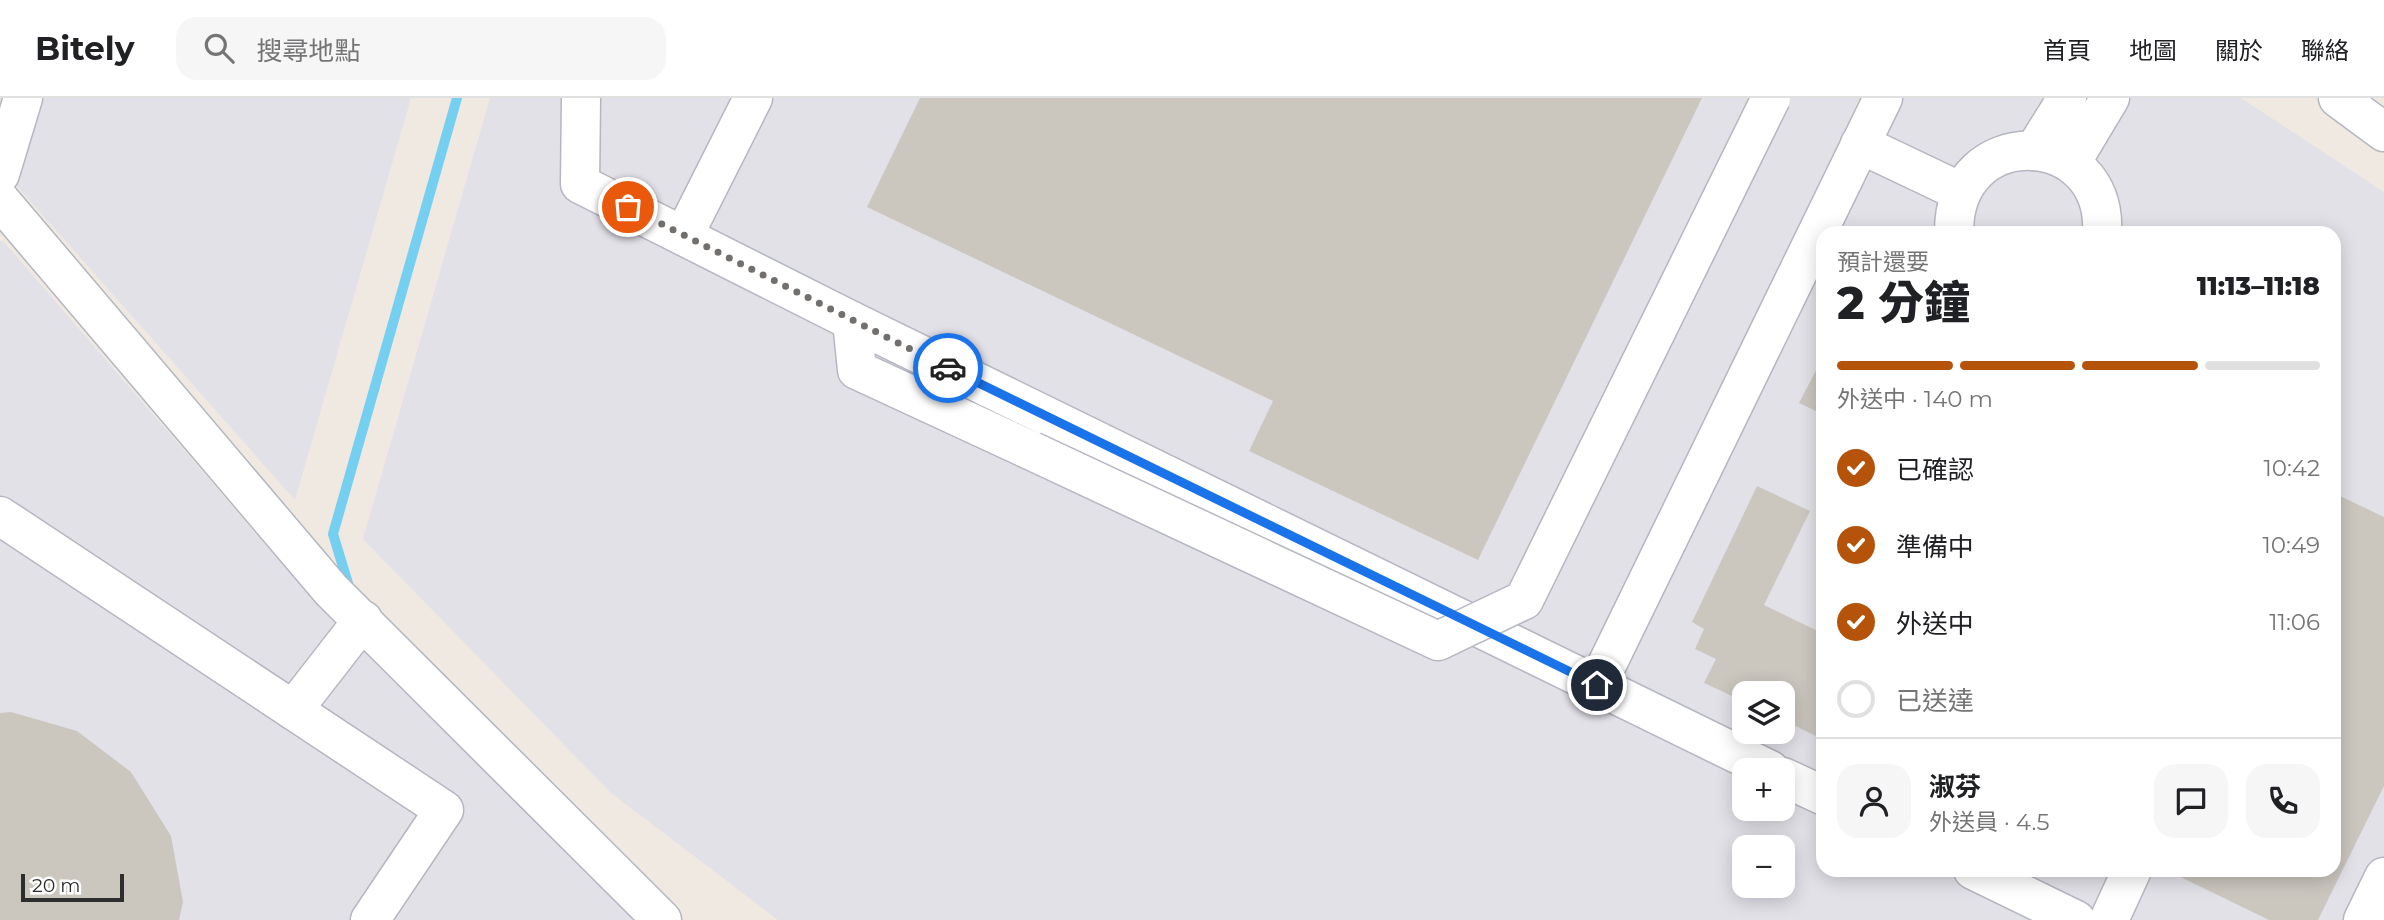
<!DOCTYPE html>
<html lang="zh-TW">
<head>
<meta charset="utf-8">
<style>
  body { margin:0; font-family:Montserrat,"Noto Sans TC",sans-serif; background:#f6f6f6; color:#202124; height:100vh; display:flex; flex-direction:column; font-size:26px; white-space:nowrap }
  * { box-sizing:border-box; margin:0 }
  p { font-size:23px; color:#757577 }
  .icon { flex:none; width:38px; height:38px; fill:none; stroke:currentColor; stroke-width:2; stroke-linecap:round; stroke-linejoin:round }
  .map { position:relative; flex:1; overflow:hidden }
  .details { position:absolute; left:1816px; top:128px; width:525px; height:651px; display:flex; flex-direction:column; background:#fff; border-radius:21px; box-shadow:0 4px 18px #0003 }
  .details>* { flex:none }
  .controls { position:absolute; left:1732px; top:583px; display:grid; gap:14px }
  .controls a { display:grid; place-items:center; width:63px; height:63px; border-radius:14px; background:#fff; box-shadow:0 4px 18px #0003; font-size:35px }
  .scale { position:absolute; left:21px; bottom:18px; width:103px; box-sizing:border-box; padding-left:7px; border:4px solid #2e2e2e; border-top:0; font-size:19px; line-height:24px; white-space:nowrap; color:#2e2e2e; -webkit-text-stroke:5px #fff; paint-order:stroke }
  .pin { position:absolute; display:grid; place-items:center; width:60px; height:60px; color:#fff; margin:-30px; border:4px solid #fff; border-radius:50%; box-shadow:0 2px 7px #0007 }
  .courier { position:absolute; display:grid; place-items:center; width:70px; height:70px; margin:-35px; border:5px solid #1a73e8; border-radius:50%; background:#fff; color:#222; box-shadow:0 2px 9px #0007 }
  .headline em { font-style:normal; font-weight:800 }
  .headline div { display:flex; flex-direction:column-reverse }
  .headline { display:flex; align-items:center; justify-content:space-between; height:119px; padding:0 21px }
  h1 { font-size:46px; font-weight:800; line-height:52px }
  .bar { display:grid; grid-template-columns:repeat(4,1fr); gap:10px 7px; align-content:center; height:84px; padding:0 21px }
  .bar i { height:9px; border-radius:5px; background:#e0e0e0 }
  .bar .on { background:#b45309 }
  .bar p { grid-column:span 4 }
  .line { display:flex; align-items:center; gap:18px; padding:0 21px; border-top:2px solid #e0e0e0 }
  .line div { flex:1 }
  .round { display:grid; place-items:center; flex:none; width:74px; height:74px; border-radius:21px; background:#f6f6f6 }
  ol { padding:0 21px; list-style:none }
  li { display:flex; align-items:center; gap:21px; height:77px }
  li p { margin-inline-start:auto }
  li .icon { padding:7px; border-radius:50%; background:#b45309; color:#fff; stroke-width:4 }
  li:last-child { color:#757577 }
  li i { width:38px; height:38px; border:4px solid #e0e0e0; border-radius:50% }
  header { display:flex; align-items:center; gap:42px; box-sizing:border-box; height:98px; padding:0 35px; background:#fff; border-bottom:2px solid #e0e0e0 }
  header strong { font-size:33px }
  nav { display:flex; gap:38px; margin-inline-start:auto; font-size:24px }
  .search { width:490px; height:63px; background:#f6f6f6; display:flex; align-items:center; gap:18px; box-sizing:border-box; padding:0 24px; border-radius:21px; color:#757577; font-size:26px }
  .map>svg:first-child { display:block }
  .industrial { fill:#e3e1e8; fill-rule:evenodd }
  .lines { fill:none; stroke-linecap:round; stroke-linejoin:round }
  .stream { stroke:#75cff0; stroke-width:10 }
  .building { fill:#cbc7bf }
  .minor-casing { stroke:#b4b7c1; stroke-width:41 }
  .minor { stroke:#fff; stroke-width:38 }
  .minor-bridge-casing { stroke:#b4b7c1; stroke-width:41; stroke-linecap:butt }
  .minor-bridge { stroke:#fff; stroke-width:38 }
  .done { stroke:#726f6d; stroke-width:7; stroke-dasharray:0 12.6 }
  .route { stroke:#1a73e8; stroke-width:9 }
</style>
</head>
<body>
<header>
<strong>Bitely</strong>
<div class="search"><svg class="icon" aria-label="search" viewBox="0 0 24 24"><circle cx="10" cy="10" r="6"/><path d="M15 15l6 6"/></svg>搜尋地點</div>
<nav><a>首頁</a><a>地圖</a><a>關於</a><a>聯絡</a></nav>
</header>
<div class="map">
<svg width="2384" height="822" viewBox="0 0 2384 822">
  <rect width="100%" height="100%" fill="#efe9e1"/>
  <g class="industrial">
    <path d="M 0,0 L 411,0 L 295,402 L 0,69 Z"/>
    <path d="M 490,0 L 2241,0 L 2384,94 L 2384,822 L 778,822 L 611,695 L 363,441 ZM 1824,135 L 2334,135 L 2334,772 L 1824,772 ZM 1745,595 L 1783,595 L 1783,634 L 1745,634 ZM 1745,672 L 1783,672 L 1783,710 L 1745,710 ZM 1745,749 L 1783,749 L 1783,788 L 1745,788 Z"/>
    <path d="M 0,143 L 4,144 L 271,453 L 638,822 L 0,822 Z"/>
  </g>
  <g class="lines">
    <path class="stream" d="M 350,492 L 333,436 L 457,0"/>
  </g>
  <g class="building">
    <path d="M 920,0 L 1702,0 L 1478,462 L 1249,353 L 1273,303 L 867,109 Z"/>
    <path d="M 1824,257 L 1824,317 L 1799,305 Z"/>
    <path d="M 1757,388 L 1810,413 L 1764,507 L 1824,536 L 1824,642 L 1783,622 L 1783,595 L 1745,595 L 1745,604 L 1704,585 L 1716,561 L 1695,551 L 1704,531 L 1692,524 Z"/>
    <path d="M 2340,398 L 2384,419 L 2384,688 L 2318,822 L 2269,822 L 2166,772 L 2334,772 L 2334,409 Z"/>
    <path d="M 11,614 L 77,633 L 131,674 L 171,738 L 183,804 L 179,822 L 0,822 L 0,615 Z"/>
  </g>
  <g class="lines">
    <defs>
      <g id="minor">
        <path d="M 581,0 L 580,86 L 852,223 L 1770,672"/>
        <path d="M 2338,0 L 2384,34"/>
        <path d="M 1860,46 L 1961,94"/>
        <path d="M 2034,53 L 2067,0"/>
        <path d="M 2071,65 L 2110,0"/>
        <path d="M 0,76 L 23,0"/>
        <path d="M 0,102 L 331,492 L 662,822"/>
        <path d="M 1954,135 C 1953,22 2108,29 2102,135"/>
        <path d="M 684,137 L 753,0"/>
        <path d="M 852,223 L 857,272 L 1032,353"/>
        <path d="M 0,418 L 444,712 L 370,822"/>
        <path d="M 1597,587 L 1883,0"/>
        <path d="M 293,612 L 363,522"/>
        <path d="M 1783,679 L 1824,698"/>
        <path d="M 1973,772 L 2076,822"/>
        <path d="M 2109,822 L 2132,772"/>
        <path d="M 2363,822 L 2384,779"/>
      </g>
    </defs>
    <use href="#minor" class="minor-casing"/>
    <use href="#minor" class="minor"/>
    <defs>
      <path id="minor-bridge" d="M 1032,353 L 1438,543 L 1524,502 L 1771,0"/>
    </defs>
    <use href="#minor-bridge" class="minor-bridge-casing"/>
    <use href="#minor-bridge" class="minor-bridge"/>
  </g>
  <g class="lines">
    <path class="done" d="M 628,109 L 948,270"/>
    <path class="route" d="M 948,270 L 1597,587"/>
  </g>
</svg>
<div class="controls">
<a><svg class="icon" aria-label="layers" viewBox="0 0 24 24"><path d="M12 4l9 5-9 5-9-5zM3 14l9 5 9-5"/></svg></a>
<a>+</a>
<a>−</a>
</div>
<div class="scale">20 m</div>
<div class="pin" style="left:628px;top:109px;background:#ea580c"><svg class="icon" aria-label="bag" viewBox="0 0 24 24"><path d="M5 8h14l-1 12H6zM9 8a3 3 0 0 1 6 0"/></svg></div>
<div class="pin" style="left:1597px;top:587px;background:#1f2937"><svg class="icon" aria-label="home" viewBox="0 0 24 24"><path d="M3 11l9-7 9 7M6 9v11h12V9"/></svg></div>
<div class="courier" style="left:948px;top:270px"><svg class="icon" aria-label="car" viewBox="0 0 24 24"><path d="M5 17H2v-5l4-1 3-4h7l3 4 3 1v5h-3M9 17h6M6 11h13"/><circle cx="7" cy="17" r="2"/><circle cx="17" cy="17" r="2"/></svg></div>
<section class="details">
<div class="headline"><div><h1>2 分鐘</h1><p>預計還要</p></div><em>11:13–11:18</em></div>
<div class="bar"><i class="on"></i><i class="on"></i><i class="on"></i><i></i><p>外送中 · 140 m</p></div>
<ol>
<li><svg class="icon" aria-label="check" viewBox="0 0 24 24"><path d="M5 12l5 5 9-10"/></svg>已確認<p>10:42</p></li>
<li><svg class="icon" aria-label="check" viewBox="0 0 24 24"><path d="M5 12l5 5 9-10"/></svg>準備中<p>10:49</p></li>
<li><svg class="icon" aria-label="check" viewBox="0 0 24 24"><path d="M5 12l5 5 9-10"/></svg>外送中<p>11:06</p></li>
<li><i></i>已送達</li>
</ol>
<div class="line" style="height:126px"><a class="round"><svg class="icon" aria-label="person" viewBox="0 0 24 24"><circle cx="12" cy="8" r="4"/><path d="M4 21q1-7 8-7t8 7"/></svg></a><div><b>淑芬</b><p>外送員 · 4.5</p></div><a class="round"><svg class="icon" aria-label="chat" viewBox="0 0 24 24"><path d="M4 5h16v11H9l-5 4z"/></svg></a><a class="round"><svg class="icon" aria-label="phone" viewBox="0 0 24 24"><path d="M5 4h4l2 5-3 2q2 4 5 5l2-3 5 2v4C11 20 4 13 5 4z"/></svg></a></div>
</section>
</div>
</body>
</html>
